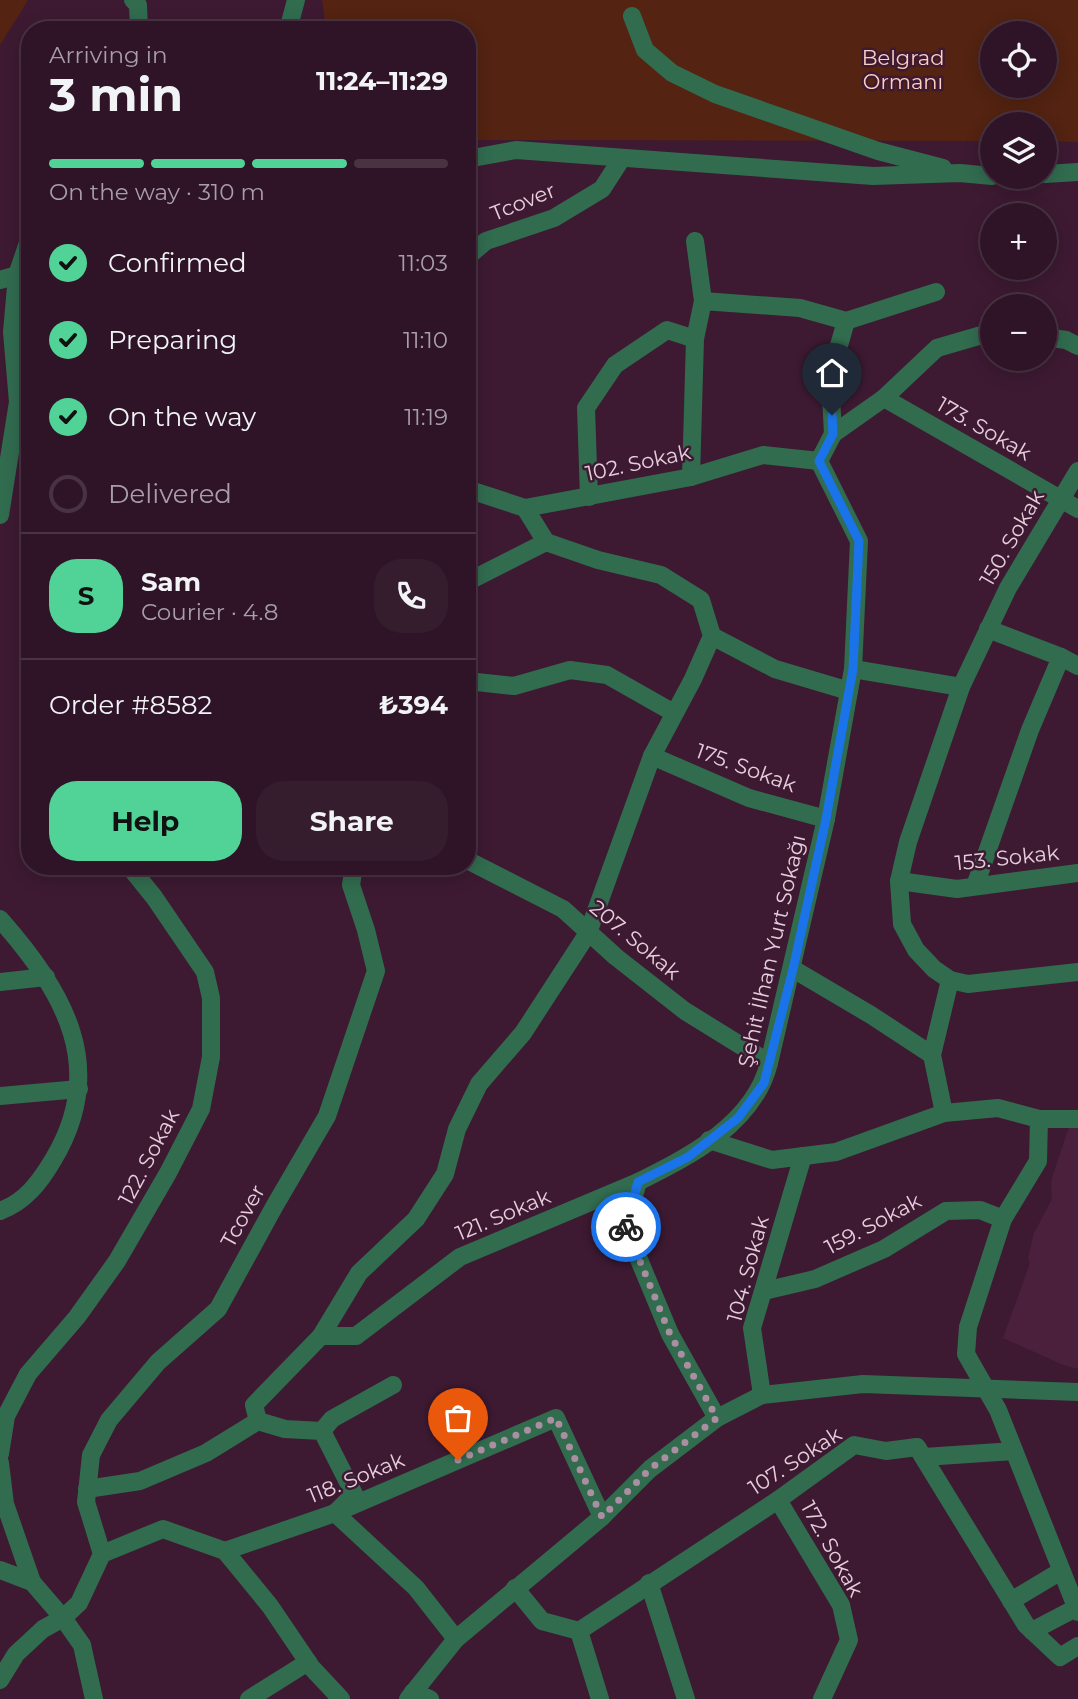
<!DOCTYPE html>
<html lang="en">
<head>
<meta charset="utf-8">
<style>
  body { margin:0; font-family:Montserrat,sans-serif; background:#361d2e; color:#f1f3f6; height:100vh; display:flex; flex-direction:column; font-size:26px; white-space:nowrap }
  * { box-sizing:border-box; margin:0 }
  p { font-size:23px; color:#a79ea7 }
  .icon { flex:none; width:38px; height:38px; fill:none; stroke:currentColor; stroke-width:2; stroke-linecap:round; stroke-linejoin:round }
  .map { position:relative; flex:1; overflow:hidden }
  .sheet { position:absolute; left:21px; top:21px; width:455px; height:854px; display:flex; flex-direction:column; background:#2e1426; border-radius:28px; box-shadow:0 4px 18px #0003,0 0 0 2px #493343 }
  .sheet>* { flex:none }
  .tools { position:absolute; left:980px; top:21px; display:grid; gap:14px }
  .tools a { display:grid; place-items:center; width:77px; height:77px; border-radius:50%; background:#2e1426; box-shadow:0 4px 18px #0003,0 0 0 2px #493343; font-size:35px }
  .pin { position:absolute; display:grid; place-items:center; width:60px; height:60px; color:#fff; margin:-72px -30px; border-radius:50% 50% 50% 0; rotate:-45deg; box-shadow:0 0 7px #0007 }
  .pin .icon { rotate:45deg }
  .courier { position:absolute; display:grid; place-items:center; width:70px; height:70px; margin:-35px; border:5px solid #1a73e8; border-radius:50%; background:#fff; color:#222; box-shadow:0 2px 9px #0007 }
  .overview em { font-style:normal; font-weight:700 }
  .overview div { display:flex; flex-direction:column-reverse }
  .overview { display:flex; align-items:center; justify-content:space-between; height:119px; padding:0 28px }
  h1 { font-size:46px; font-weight:700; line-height:52px }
  .bar { display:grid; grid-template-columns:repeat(4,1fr); gap:10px 7px; align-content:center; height:84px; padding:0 28px }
  .bar i { height:9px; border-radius:5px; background:#493343 }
  .bar .on { background:#51d398 }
  .bar p { grid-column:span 4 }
  .line { display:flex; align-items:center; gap:18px; padding:0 28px; border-top:2px solid #493343 }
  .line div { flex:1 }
  .round { display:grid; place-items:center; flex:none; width:74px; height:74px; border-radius:28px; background:#361d2e }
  ol { padding:0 28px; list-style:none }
  li { display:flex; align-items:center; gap:21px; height:77px }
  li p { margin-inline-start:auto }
  li .icon { padding:7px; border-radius:50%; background:#51d398; color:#111; stroke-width:4 }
  li:last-child { color:#a79ea7 }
  li i { width:38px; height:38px; border:4px solid #493343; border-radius:50% }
  .cta { display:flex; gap:14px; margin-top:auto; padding:14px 28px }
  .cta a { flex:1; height:80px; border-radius:28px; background:#51d398; color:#111; font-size:28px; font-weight:700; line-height:80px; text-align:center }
  .cta a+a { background:#361d2e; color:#f1f3f6 }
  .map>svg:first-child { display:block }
  .built { fill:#4a203d }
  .green { fill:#542311; fill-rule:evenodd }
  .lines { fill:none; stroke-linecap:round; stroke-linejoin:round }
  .minor { stroke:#316c4f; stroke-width:18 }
  .done { stroke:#ab8fa1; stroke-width:7; stroke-dasharray:0 12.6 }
  .route { stroke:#1a73e8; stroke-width:9 }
  .labels { text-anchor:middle; stroke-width:5; stroke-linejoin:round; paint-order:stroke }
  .park-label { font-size:21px; fill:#fdcfbf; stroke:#3d1a32 }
  .street-label { font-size:21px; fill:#e6cedd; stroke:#3d1a32 }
</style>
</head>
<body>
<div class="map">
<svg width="1078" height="1699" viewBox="0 0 1078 1699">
  <rect width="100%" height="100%" fill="#3d1a32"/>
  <path class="built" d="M 1078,1121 L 1078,1369 L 1063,1365 L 1003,1338 L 1030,1263 L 1028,1258 L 1034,1233 L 1052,1199 L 1051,1181 L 1070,1124 Z"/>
  <g class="green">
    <path d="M 0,0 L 28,0 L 0,45 Z"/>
    <path d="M 322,0 L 1078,0 L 1078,142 L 1045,141 L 1045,124 L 992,124 L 992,141 L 467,140 L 467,30 L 326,30 ZM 992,33 L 1045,33 L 1045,86 L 992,86 Z"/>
  </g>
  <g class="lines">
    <g class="minor">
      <path d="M 133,0 L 138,5 L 139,30"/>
      <path d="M 632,16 L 645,50 L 672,73 L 715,94 L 878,151 L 943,168"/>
      <path d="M 288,30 L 296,0"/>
      <path d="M 467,159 L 516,150 L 873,176 L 960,173 L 992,176"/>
      <path d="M 1045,174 L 1078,172"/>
      <path d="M 695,241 L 703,301"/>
      <path d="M 467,257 L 486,241 L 554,218 L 602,189 L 622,158"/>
      <path d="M 0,280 L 17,275"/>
      <path d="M 1045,337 L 1066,340 L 1078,346"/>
      <path d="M 884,398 L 1078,509"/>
      <path d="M 833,434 L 830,377 L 846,321"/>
      <path d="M 819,461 L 833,434 L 884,398 L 937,348 L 992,332"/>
      <path d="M 1078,471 L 1008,588 L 961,687 L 908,842 L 899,881 L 902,924 L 916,950 L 934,969 L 950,980 L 968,984 L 1078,972"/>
      <path d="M 691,477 L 695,339 L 703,301 L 800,308 L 846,321 L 936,292"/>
      <path d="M 467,489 L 525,508 L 691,477 L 763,455 L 819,461"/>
      <path d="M 589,497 L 586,408 L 615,365 L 667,330 L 695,339"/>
      <path d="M 0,515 L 18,402 L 12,332 L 17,275 L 30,237"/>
      <path d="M 467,582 L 546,542"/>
      <path d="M 988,629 L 1061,657 L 1078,666"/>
      <path d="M 712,636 L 775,669 L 849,691"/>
      <path d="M 853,669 L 961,687"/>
      <path d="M 467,681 L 514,686 L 570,670 L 607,675 L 674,713"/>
      <path d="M 652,756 L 749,798 L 826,819"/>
      <path d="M 467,860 L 563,909 L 616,957 L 685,1011 L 769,1063"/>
      <path d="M 899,881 L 957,889 L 1078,873"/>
      <path d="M 975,886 L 1030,730 L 1061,657"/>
      <path d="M 0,919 C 64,992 109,1067 53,1160 C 40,1182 25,1202 0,1211"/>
      <path d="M 793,969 L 871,1015 L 932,1055"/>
      <path d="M 0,982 L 46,977"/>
      <path d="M 0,1096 L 79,1089"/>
      <path d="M 944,1113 L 932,1055 L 950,980"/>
      <path d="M 1039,1119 L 1038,1161 L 1003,1219 L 968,1327 L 966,1354 L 998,1410 L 1078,1612"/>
      <path d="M 709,1140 L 772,1160 L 836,1152 L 944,1113 L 998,1108 L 1039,1119 L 1078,1119"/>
      <path d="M 764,1291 L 815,1279 L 884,1249 L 946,1211 L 980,1210 L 1003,1219"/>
      <path d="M 321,1336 L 356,1336 L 460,1257 L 638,1182"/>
      <path d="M 762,1395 L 752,1328 L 803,1156"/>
      <path d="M 717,1418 L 670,1334 L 625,1226 L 638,1182 C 690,1156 754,1124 769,1063 L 826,819 L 853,669 L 859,541 L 819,461"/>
      <path d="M 322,1431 L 332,1419 L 393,1385"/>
      <path d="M 0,1454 L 6,1416 L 28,1374 L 77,1317 L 117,1261 L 168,1173 L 201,1109 L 211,1057 L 211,998 L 205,972 L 154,897 L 129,866"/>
      <path d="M 924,1457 L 1014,1451"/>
      <path d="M 0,1463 L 5,1504 L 32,1582"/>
      <path d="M 87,1489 L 140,1481 L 206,1453 L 258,1421"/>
      <path d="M 778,1500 L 841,1605 L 849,1640 L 822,1699"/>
      <path d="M 225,1551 L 335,1513 L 556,1418 L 602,1517"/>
      <path d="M 102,1554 L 86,1502 L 91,1455 L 109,1420 L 158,1362 L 218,1309 L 274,1207 L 327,1116 L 376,971 L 366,930 L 351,885 L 354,866"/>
      <path d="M 0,1570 L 32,1582 L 63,1618 L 82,1645 L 94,1699"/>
      <path d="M 649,1583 L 686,1699"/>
      <path d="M 515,1588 L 542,1621 L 579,1631 L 778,1500 L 854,1445 L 886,1451 L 917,1447 L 1026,1625 L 1060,1657 L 1078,1646"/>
      <path d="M 1011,1601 L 1061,1571"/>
      <path d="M 579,1631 L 600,1699"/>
      <path d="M 1032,1631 L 1076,1608"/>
      <path d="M 456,1639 L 416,1588 L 335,1513 L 354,1494 L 322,1431 L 285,1429 L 258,1421 L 254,1405 L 321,1336 L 359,1273 L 416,1219 L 445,1174 L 457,1129 L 479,1084 L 523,1033 L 588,933 L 652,756 L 693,679 L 712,636 L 701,600 L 661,575 L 598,560 L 546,542 L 525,508"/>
      <path d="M 0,1680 L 16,1654 L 43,1629 L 63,1618 L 79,1603 L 102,1554 L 163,1529 L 225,1551 L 270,1606 L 312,1668 L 341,1699"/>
      <path d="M 413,1692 L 430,1699"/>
      <path d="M 249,1699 L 308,1662"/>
      <path d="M 408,1699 L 456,1639 L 602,1517 L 650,1469 L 717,1418 L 762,1395 L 863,1384 L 1078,1392"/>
    </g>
  </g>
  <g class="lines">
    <path class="done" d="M 458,1460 L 556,1418 L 602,1517 L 650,1469 L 717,1418 L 670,1334 L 626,1227"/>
    <path class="route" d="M 626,1227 L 638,1182 L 688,1157 L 738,1118 L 764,1083 L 793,969 L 826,819 L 853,669 L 859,541 L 819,461 L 833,434 L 832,415"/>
  </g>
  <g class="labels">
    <g class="park-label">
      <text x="903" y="65">Belgrad<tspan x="903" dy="24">Ormanı</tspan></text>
    </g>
    <g class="street-label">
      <text transform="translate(523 202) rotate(-22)" y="7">Tcover</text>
      <text transform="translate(984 429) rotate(30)" y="7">173. Sokak</text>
      <text transform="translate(638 463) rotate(-12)" y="7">102. Sokak</text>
      <text transform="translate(1012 538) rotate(-60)" y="7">150. Sokak</text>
      <text transform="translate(746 768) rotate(20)" y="7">175. Sokak</text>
      <text transform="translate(1007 858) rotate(-6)" y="7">153. Sokak</text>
      <text transform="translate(635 940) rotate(40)" y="7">207. Sokak</text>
      <text transform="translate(772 951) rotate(-77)" y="7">Şehit İlhan Yurt Sokağı</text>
      <text transform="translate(149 1157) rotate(-62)" y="7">122. Sokak</text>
      <text transform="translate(503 1215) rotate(-23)" y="7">121. Sokak</text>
      <text transform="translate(243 1216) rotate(-61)" y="7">Tcover</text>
      <text transform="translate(873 1224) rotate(-28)" y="7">159. Sokak</text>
      <text transform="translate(748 1269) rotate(-75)" y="7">104. Sokak</text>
      <text transform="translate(795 1461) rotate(-33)" y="7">107. Sokak</text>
      <text transform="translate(356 1478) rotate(-22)" y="7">118. Sokak</text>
      <text transform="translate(832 1549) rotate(61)" y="7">172. Sokak</text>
    </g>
  </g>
</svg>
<div class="tools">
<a><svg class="icon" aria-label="locate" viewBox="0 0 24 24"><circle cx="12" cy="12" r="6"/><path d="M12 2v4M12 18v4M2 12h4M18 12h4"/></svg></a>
<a><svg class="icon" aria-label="layers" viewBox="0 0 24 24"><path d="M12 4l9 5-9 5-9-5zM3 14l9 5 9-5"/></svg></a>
<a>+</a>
<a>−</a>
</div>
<div class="pin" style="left:458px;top:1460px;background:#ea580c"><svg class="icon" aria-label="bag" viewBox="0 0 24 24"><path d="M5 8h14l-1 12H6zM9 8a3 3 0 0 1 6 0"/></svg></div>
<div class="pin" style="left:832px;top:415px;background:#1f2937"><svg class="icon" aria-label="home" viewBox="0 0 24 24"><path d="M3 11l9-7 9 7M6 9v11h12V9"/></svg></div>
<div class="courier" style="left:626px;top:1227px"><svg class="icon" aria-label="bike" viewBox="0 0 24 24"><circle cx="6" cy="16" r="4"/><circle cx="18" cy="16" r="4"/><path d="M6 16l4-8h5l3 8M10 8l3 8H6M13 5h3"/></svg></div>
<section class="sheet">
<div class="overview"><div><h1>3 min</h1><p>Arriving in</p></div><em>11:24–11:29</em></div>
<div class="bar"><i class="on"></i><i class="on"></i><i class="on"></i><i></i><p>On the way · 310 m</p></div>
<ol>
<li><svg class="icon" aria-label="check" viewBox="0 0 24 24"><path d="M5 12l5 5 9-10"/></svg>Confirmed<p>11:03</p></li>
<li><svg class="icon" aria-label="check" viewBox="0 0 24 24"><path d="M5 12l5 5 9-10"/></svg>Preparing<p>11:10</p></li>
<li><svg class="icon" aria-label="check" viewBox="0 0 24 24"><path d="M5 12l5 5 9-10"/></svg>On the way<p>11:19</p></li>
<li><i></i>Delivered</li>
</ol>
<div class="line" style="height:126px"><b class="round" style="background:#51d398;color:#111">S</b><div><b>Sam</b><p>Courier · 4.8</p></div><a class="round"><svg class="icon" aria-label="phone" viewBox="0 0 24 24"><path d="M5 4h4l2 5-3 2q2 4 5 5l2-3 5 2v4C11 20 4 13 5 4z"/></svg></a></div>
<div class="line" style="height:91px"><div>Order #8582</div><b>₺394</b></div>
<div class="cta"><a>Help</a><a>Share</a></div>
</section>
</div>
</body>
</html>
